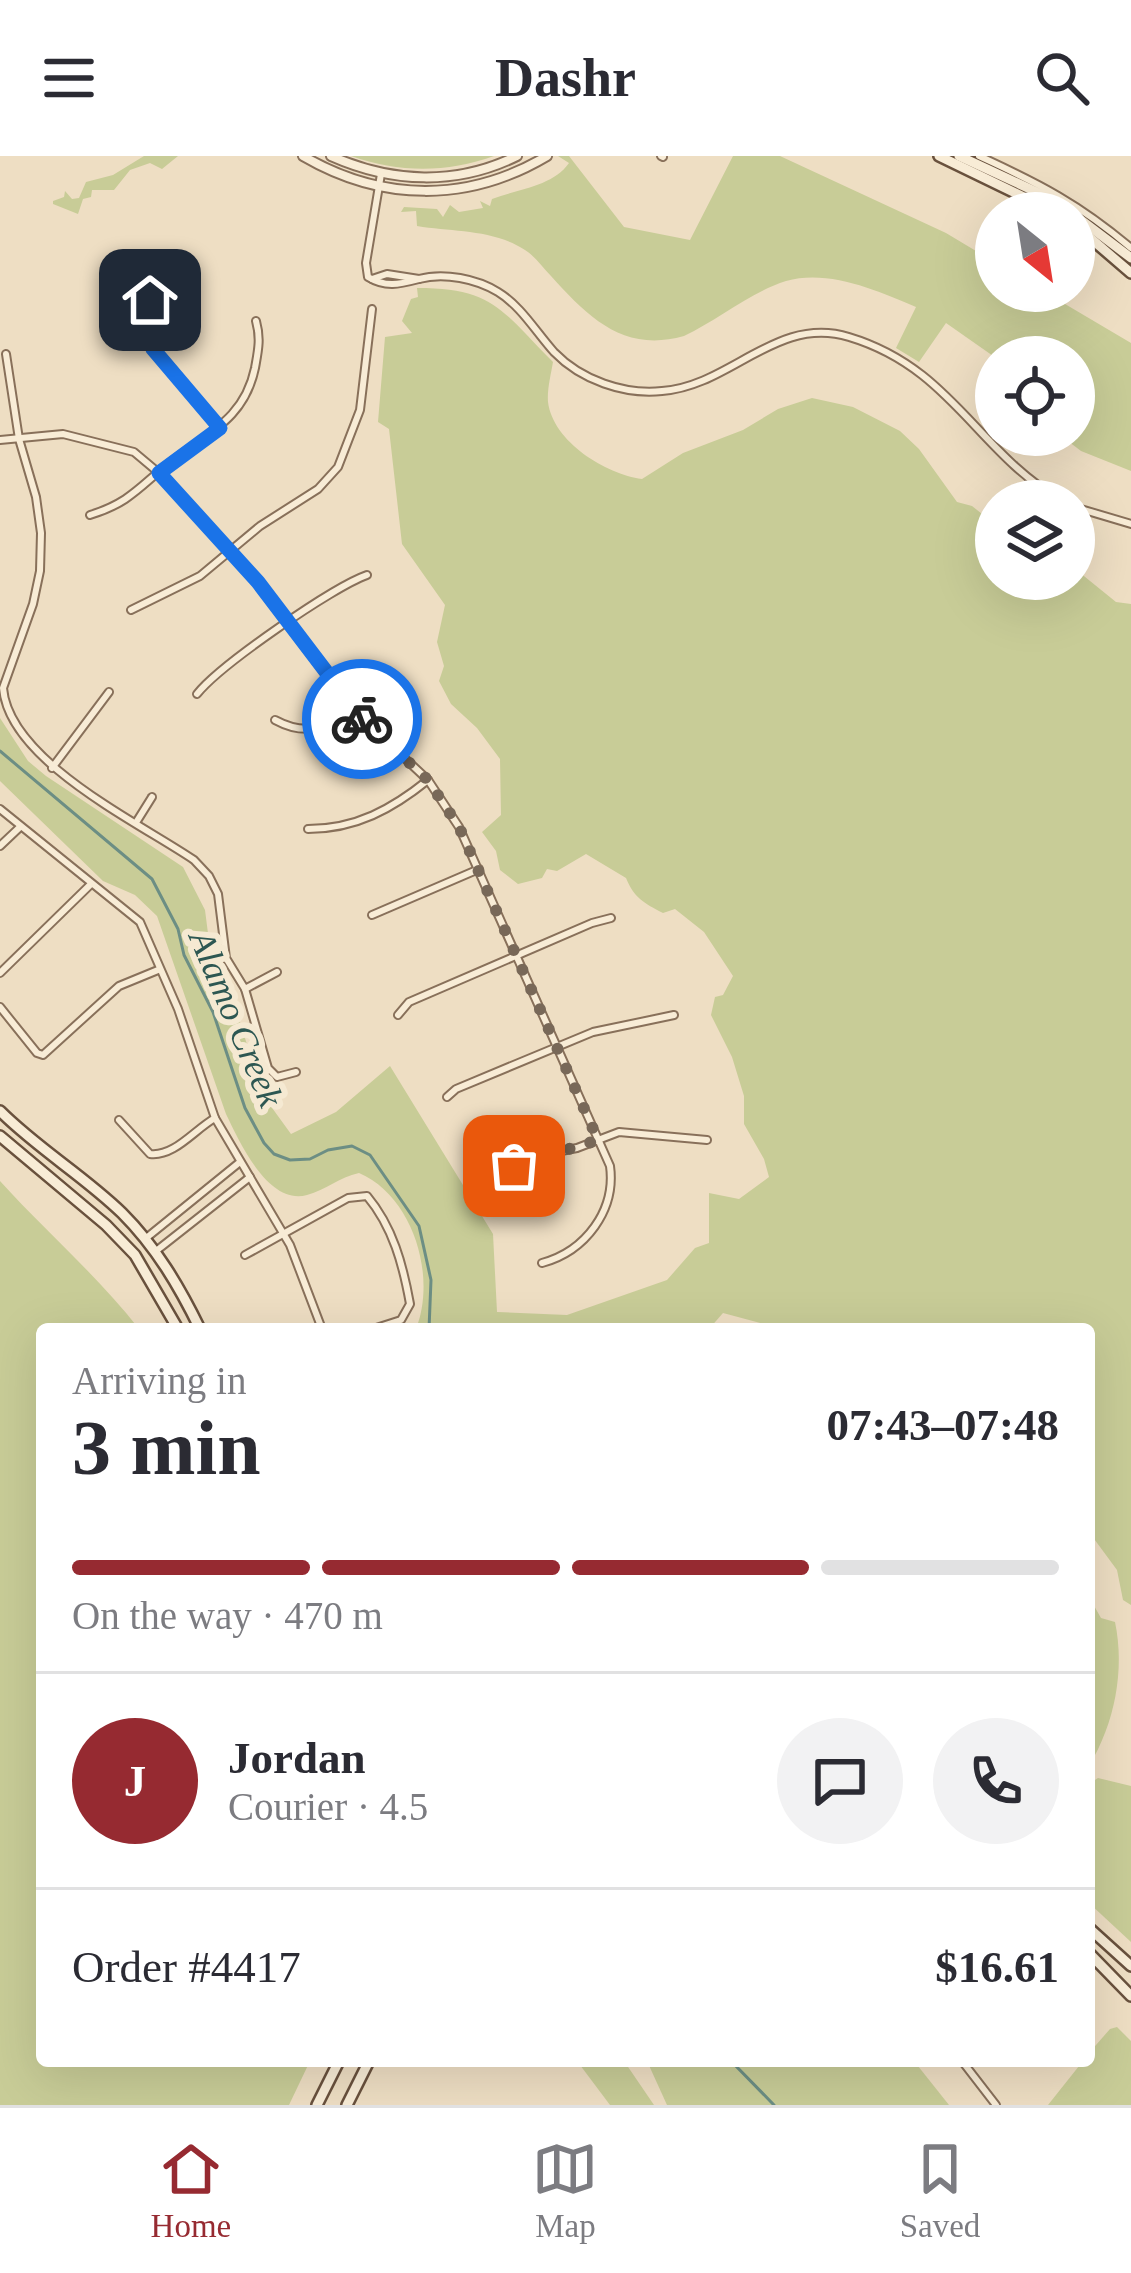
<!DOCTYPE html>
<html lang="en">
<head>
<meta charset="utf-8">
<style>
  body { margin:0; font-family:"Times New Roman",serif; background:#f2f2f3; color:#2b2b33; height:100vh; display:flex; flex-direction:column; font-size:45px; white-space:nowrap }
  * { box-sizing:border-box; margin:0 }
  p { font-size:39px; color:#7c7c81 }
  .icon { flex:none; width:66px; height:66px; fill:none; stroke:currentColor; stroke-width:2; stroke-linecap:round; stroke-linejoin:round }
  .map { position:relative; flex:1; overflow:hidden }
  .details { position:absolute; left:36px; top:1167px; width:1059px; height:744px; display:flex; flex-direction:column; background:#fff; border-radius:12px; box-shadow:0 12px 48px #0002 }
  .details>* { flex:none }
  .needle { width:78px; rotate:150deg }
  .fabs { position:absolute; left:975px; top:36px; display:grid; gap:24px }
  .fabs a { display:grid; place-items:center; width:120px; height:120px; border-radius:50%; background:#fff; box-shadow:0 12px 48px #0002; font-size:60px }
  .pin { position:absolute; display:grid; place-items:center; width:102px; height:102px; color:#fff; margin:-51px; border-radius:24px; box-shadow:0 6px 18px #0006 }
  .courier { position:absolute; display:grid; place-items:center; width:120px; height:120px; margin:-60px; border:9px solid #1a73e8; border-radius:50%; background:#fff; color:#222; box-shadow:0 3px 15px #0007 }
  .summary em { font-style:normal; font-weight:700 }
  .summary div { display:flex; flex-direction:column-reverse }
  .summary { display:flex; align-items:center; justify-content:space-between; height:204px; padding:0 36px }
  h1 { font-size:78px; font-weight:700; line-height:90px }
  .bar { display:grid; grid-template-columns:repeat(4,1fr); gap:18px 12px; align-content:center; height:144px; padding:0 36px }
  .bar i { height:15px; border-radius:9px; background:#e1e1e2 }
  .bar .current { background:#962a31 }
  .bar p { grid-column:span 4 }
  .line { display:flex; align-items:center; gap:30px; padding:0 36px; border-top:3px solid #e1e1e2 }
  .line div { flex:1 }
  .round { display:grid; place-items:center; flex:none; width:126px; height:126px; border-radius:63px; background:#f2f2f3 }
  header { display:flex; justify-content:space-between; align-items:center; height:156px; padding:0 36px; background:#fff; font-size:54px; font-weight:700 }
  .menu { display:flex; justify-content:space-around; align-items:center; height:168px; border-top:3px solid #e1e1e2; background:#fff; font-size:33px; color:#7c7c81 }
  .menu a { display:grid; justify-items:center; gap:6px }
  .menu .current { color:#962a31 }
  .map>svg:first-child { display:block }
  .green { fill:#c8cc97 }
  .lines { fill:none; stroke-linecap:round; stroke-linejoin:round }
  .stream { stroke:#6c8e84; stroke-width:3 }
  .minor-casing { stroke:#88705a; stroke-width:10 }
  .tertiary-casing { stroke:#88705a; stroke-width:12 }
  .secondary-casing { stroke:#69513d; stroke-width:14 }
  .minor { stroke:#f8ecd6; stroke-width:6 }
  .tertiary { stroke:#f8ecd6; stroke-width:8 }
  .secondary { stroke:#f8ecd6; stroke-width:9 }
  .done { stroke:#786858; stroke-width:12; stroke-dasharray:0 21.6 }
  .route { stroke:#1a73e8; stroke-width:15 }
  .labels { text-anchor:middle; stroke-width:12; stroke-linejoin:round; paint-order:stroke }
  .water-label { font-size:36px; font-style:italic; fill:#2d5752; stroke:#f5e9d2 }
</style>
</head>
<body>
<header><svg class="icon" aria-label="menu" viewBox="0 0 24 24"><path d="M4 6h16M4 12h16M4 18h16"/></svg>Dashr<svg class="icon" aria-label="search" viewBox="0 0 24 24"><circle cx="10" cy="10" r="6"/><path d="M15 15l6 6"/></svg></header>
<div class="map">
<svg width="1131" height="1949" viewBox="0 0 1131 1949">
  <rect width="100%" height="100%" fill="#eedec3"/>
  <g class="green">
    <path d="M 144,0 L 178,0 L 162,13 L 150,7 L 130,14 L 114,34 L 92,34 L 91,41 L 83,43 L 78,58 L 53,48 L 53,45 L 64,41 L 65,35 L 72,43 L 79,42 L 86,26 L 113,19 Z"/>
    <path d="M 351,0 L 494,0 C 447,17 399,17 351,0 Z"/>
    <path d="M 558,0 L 569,0 L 624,71 L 690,84 L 733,0 L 780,0 L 946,77 L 996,107 L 996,135 L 1043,135 L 1131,187 L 1131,315 L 1081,295 L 1060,279 L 1074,279 L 1074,201 L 996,202 L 946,167 L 919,206 L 896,192 L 916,151 C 878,135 829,113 786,125 C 751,136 718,164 684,180 C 624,197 589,162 551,120 C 543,112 535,100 525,94 C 493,73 453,76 417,70 L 416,55 L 401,56 L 404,51 L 437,53 L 443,61 L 450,49 L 459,56 L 483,52 L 480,45 L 490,50 L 492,43 C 519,33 553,30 569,7 Z"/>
    <path d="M 417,132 C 494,132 502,155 553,206 C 551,218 547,233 548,246 C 553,286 606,318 642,323 L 683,297 L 743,274 L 778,253 L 812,242 L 853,251 L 900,275 L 919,293 L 957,346 L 972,350 L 996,369 L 996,423 L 1074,423 L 1074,412 L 1116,446 L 1131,448 L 1131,1449 L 1123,1444 L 1117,1414 L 1089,1376 L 1089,1173 L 782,1173 L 723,1157 L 709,1173 L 416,1173 C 437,1120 413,1040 359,1017 C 339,1021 326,1034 307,1039 C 268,1050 239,985 226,958 L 157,760 L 135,739 L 103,725 L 0,625 L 0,562 L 28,605 L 46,620 L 183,711 L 205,754 L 211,801 L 234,846 L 262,938 L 291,978 L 336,956 L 390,910 L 493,1078 L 497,1156 L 567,1159 L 667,1124 L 695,1092 L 709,1087 L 709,1037 L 739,1043 L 769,1021 L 764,1003 L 744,968 L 744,940 L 732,901 L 711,859 L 715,841 L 723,839 L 733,820 L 704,776 L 675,753 L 663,757 C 644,747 634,742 626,722 L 586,698 L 557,715 L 547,713 L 542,722 L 518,728 L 500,714 L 496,695 L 482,676 L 501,659 L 500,603 L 477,572 L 451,548 L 439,525 L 444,510 L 437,486 L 445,449 L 402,388 L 389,273 L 378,266 L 385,181 L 412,177 L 402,165 L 411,143 L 418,141 Z"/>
    <path d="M 0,1025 C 46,1076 97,1119 139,1173 L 42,1173 L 42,1905 L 310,1905 L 289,1949 L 0,1949 Z"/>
    <path d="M 1089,1441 L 1101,1462 L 1115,1466 C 1125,1514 1115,1567 1089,1610 Z"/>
    <path d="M 1098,1622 L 1131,1630 L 1131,1786 L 1089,1747 L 1089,1628 Z"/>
    <path d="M 1117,1871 L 1131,1885 L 1131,1949 L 1048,1949 L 1083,1905 L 1089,1905 L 1089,1897 L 1110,1873 Z"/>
    <path d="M 577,1905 L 624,1905 L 654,1949 L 610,1949 Z"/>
    <path d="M 647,1905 L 914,1905 L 949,1949 L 667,1949 Z"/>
  </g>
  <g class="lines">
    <g class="stream">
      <path d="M 0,595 L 152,723 L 178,773 L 184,799 L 213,856 L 245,952 L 264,987 L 274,998 L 290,1004 L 310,1003 L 328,994 L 352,990 L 370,999 L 419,1070 L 431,1124 L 429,1173"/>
      <path d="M 731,1905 L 774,1949"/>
    </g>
    <defs>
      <g id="minor">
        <path d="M 661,0 L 663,1"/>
        <path d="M 979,0 C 1040,28 1079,48 1131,92"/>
        <path d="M 381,18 L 366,107 L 368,121 C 386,132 400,128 419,123 C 444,116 477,123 498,136 C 521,150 536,176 554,196 C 581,224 624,239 662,235 C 731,230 776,159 849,181 C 952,212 977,296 1062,345"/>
        <path d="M 372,123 L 387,118 L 419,123"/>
        <path d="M 150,144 L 149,180 L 153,193 L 220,271"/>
        <path d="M 6,198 L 19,283 L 36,341 L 41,377 L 40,415 L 33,448 L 3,532 C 9,605 138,666 194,704 L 209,720 L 218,738 L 226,802 L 245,833 L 268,912 L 277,921 L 296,916"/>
        <path d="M 0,284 L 63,278 L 134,296 L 159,317 L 232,395 L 352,553 L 428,624 L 459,671 L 610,1010 C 616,1054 586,1095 542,1107"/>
        <path d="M 1074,351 L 1131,368"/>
        <path d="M 90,359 C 133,346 143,326 176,302 C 212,275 245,260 255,212 C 258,195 261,183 256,165"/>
        <path d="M 131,454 L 200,420 L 260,370 L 318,333 L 338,311 L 360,254 L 372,153"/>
        <path d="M 197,538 C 220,509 333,431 367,419"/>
        <path d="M 275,564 C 314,585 339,566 366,538"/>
        <path d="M 52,612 L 109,536"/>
        <path d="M 0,653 L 140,766 L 178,853 L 215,962 L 290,1089 L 322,1173"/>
        <path d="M 137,665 L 152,641"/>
        <path d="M 308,673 C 356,673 392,653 428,624"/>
        <path d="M 0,690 L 20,671"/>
        <path d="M 372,759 L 479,713"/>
        <path d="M 0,817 L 90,729"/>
        <path d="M 245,833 L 277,816"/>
        <path d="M 0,851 L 37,897 L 43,899 L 119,830 L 158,814"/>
        <path d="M 398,859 L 409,846 L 592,767 L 611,762"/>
        <path d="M 447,941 L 456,933 L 593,876 L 674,859"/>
        <path d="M 119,964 L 150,998 C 174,1001 194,974 215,962"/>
        <path d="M 502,1019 L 540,999 L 577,992 L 619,976 L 707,984"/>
        <path d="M 145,1083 L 240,1006"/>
        <path d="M 156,1095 L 250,1021"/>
        <path d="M 245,1099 L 348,1042 L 367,1040 C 393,1071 403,1109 410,1148 L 401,1164 L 373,1173"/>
        <path d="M 962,1905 L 996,1949"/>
      </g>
      <g id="tertiary">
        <path d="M 303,0 C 382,46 468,47 547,0"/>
        <path d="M 331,0 C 392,27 456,30 517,0"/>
      </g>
      <g id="secondary">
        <path d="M 939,0 L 1057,57"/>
        <path d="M 959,0 L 1056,45 L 1131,102"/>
        <path d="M 1074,68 L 1131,117"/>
        <path d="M 0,955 C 38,993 84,1020 122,1057 C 156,1091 179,1130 200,1173"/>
        <path d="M 0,980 L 106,1069 L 135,1099 L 178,1173"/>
        <path d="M 1089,1772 L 1131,1810"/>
        <path d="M 1089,1797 L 1131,1840"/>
        <path d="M 317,1949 L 339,1905"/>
        <path d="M 347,1949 L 369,1905"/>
      </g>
    </defs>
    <use href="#minor" class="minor-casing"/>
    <use href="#tertiary" class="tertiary-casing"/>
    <use href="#secondary" class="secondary-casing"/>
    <use href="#minor" class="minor"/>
    <use href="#tertiary" class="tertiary"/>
    <use href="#secondary" class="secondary"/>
  </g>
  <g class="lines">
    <path class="done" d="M 362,563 L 428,624 L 459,671 L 598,984 L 514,1010"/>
    <path class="route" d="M 150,144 L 149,180 L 153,193 L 220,272 L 159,317 L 258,426 L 362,563"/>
  </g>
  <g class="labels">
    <g class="water-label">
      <text transform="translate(237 862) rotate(67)" y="13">Alamo Creek</text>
    </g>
  </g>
</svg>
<div class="fabs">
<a><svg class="needle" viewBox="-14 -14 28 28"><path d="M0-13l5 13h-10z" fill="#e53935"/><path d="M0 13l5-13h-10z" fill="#7c7c81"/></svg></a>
<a><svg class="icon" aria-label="locate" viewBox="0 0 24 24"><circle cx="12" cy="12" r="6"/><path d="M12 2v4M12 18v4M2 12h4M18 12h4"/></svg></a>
<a><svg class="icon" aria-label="layers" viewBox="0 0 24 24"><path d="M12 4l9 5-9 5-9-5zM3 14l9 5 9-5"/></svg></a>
</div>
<div class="pin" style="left:514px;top:1010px;background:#ea580c"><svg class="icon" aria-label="bag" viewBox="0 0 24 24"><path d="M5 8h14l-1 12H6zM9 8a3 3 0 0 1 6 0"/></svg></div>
<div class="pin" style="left:150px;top:144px;background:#1f2937"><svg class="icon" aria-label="home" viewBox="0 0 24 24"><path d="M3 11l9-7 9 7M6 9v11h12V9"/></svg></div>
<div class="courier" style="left:362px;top:563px"><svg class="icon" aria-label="bike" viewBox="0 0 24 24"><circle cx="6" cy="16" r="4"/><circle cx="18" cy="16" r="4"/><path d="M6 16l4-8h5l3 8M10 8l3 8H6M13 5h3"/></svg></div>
<section class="details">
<div class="summary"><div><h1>3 min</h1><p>Arriving in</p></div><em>07:43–07:48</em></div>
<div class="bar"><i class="current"></i><i class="current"></i><i class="current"></i><i></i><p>On the way · 470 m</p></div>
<div class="line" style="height:216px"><b class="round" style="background:#962a31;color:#fff">J</b><div><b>Jordan</b><p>Courier · 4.5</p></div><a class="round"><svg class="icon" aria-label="chat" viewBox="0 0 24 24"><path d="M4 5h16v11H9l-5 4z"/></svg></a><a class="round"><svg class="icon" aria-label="phone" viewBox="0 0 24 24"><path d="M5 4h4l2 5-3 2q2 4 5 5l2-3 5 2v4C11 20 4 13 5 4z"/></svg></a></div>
<div class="line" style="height:156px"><div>Order #4417</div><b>$16.61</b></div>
</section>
</div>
<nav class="menu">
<a class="current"><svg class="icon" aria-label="home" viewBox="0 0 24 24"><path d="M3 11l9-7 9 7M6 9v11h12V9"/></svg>Home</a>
<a><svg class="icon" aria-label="map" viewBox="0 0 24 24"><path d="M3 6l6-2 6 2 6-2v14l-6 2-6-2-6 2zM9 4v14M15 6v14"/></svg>Map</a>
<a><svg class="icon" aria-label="saved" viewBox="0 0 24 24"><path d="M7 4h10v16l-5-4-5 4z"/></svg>Saved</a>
</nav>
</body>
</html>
